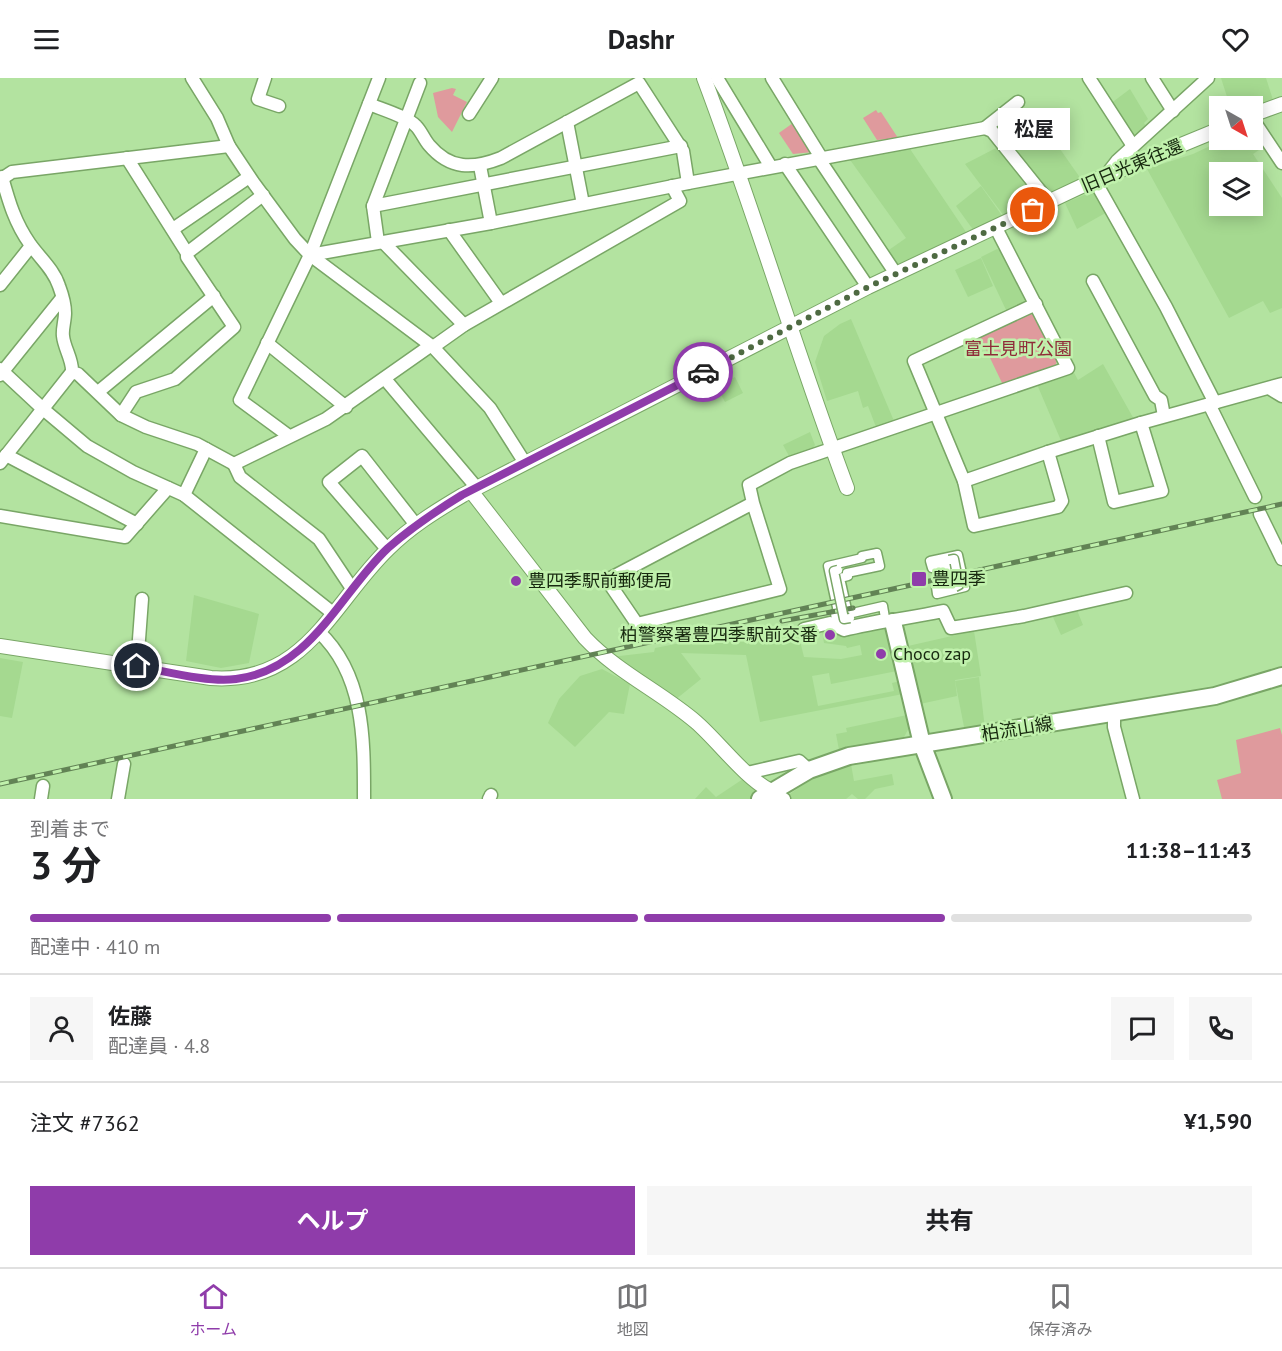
<!DOCTYPE html>
<html lang="ja">
<head>
<meta charset="utf-8">
<style>
  body { margin:0; font-family:"PT Sans","Noto Sans JP",sans-serif; background:#f6f6f6; color:#202124; height:100vh; display:flex; flex-direction:column; font-size:22px; white-space:nowrap }
  * { box-sizing:border-box; margin:0 }
  p { font-size:20px; color:#757577 }
  .icon { flex:none; width:33px; height:33px; fill:none; stroke:currentColor; stroke-width:2; stroke-linecap:round; stroke-linejoin:round }
  .map { position:relative; height:721px; overflow:hidden }
  .panel { display:flex; flex-direction:column; background:#fff; flex:1 }
  .panel>* { flex:none }
  .needle { width:39px; rotate:141deg }
  .controls { position:absolute; left:1209px; top:18px; display:grid; gap:12px }
  .controls a { display:grid; place-items:center; width:54px; height:54px; border-radius:0px; background:#fff; box-shadow:0 3px 15px #0003; font-size:30px }
  .pin { position:absolute; display:grid; place-items:center; width:51px; height:51px; color:#fff; margin:-26px; border:3px solid #fff; border-radius:50%; box-shadow:0 2px 6px #0007 }
  .courier { position:absolute; display:grid; place-items:center; width:60px; height:60px; margin:-30px; border:4px solid #8f3caa; border-radius:50%; background:#fff; color:#222; box-shadow:0 2px 8px #0007 }
  .bubble { position:absolute; height:42px; border-radius:0px; background:#fff; box-shadow:0 3px 15px #0003; font-size:20px; font-weight:700; line-height:42px; text-align:center }
  .summary em { font-style:normal; font-weight:700 }
  .summary div { display:flex; flex-direction:column-reverse }
  .summary { display:flex; align-items:center; justify-content:space-between; height:102px; padding:0 30px }
  h1 { font-size:39px; font-weight:700; line-height:45px }
  .bar { display:grid; grid-template-columns:repeat(4,1fr); gap:9px 6px; align-content:center; height:72px; padding:0 30px }
  .bar i { height:8px; border-radius:4px; background:#e0e0e0 }
  .bar .current { background:#8f3caa }
  .bar p { grid-column:span 4 }
  .line { display:flex; align-items:center; gap:15px; padding:0 30px; border-top:2px solid #e0e0e0 }
  .line div { flex:1 }
  .round { display:grid; place-items:center; flex:none; width:63px; height:63px; border-radius:0px; background:#f6f6f6 }
  .cta { display:flex; gap:12px; margin-top:auto; padding:12px 30px }
  .cta a { flex:1; height:69px; border-radius:0px; background:#8f3caa; color:#fff; font-size:24px; font-weight:700; line-height:69px; text-align:center }
  .cta a+a { background:#f6f6f6; color:#202124 }
  header { display:flex; justify-content:space-between; align-items:center; height:78px; padding:0 30px; background:#fff; font-size:27px; font-weight:700 }
  .menu { display:flex; justify-content:space-around; align-items:center; height:84px; border-top:2px solid #e0e0e0; background:#fff; font-size:16px; color:#757577 }
  .menu a { display:grid; justify-items:center; gap:3px }
  .menu .current { color:#8f3caa }
  .map>svg:first-child { display:block }
  .built { fill:#a5d990; fill-rule:evenodd }
  .green { fill:#df9a9d }
  .lines { fill:none; stroke-linecap:round; stroke-linejoin:round }
  .pedestrian-casing { stroke:#79a666; stroke-width:11 }
  .minor-casing { stroke:#79a666; stroke-width:15 }
  .tertiary-casing { stroke:#79a666; stroke-width:16 }
  .secondary-casing { stroke:#79a666; stroke-width:20 }
  .pedestrian { stroke:#fff; stroke-width:8 }
  .minor { stroke:#fff; stroke-width:12 }
  .tertiary { stroke:#fff; stroke-width:14 }
  .secondary { stroke:#fff; stroke-width:16 }
  .rail-casing { stroke:#628355; stroke-width:5 }
  .rail { stroke:#c0f1ac; stroke-width:3; stroke-dasharray:9; stroke-linecap:butt }
  .pedestrian-bridge-casing { stroke:#79a666; stroke-width:11; stroke-linecap:butt }
  .pedestrian-bridge { stroke:#fff; stroke-width:8 }
  .done { stroke:#4e6a42; stroke-width:6; stroke-dasharray:0 10.8 }
  .route { stroke:#8f3caa; stroke-width:8 }
  .poi-dot { fill:#8f3caa; stroke:#c0f1ac; stroke-width:2 }
  .labels { text-anchor:middle; stroke-width:5; stroke-linejoin:round; paint-order:stroke }
  .street-label { font-size:18px; fill:#17290f; stroke:#c0f1ac }
  .park-label { font-size:18px; fill:#8f2c39; stroke:#c0f1ac }
  .poi-label { font-size:18px; fill:#17290f; stroke:#c0f1ac; text-anchor:start }
</style>
</head>
<body>
<header><svg class="icon" aria-label="menu" viewBox="0 0 24 24"><path d="M4 6h16M4 12h16M4 18h16"/></svg>Dashr<svg class="icon" aria-label="heart" viewBox="0 0 24 24"><path d="M12 20l-8-8c-3-5 5-10 8-4 3-6 11-1 8 4z"/></svg></header>
<div class="map">
<svg width="1282" height="721" viewBox="0 0 1282 721">
  <rect width="100%" height="100%" fill="#b3e3a0"/>
  <g class="built">
    <path d="M 1221,0 L 1266,0 L 1273,22 L 1253,30 L 1252,28 L 1230,28 Z"/>
    <path d="M 1130,11 L 1148,41 L 1144,45 L 1147,50 L 1135,59 L 1130,59 L 1110,26 Z"/>
    <path d="M 1039,41 L 1081,101 L 1049,117 L 1009,63 Z"/>
    <path d="M 1253,52 L 1265,68 L 1253,76 L 1282,120 L 1282,230 L 1270,235 L 1263,223 L 1229,240 L 1147,91 L 1193,76 L 1223,62 L 1252,62 ZM 1220,94 L 1252,94 L 1252,128 L 1220,128 Z"/>
    <path d="M 908,68 L 968,157 L 900,189 L 896,188 L 886,174 L 906,160 L 848,79 Z"/>
    <path d="M 1000,68 L 1040,120 L 1004,138 L 965,86 Z"/>
    <path d="M 981,108 L 1003,139 L 974,153 L 956,128 Z"/>
    <path d="M 1096,112 L 1109,133 L 1077,151 L 1065,125 Z"/>
    <path d="M 997,171 L 1003,173 L 1026,222 L 1025,225 L 1007,234 L 981,179 Z"/>
    <path d="M 981,180 L 993,208 L 968,219 L 955,192 Z"/>
    <path d="M 851,241 L 894,343 L 876,349 L 868,328 L 863,330 L 858,313 L 827,323 L 815,284 L 824,258 L 840,246 Z"/>
    <path d="M 1103,286 L 1135,343 L 1062,365 L 1036,304 L 1072,291 L 1078,302 Z"/>
    <path d="M 735,299 L 743,315 L 725,324 L 718,311 L 719,307 Z"/>
    <path d="M 810,354 L 815,367 L 813,370 L 789,378 L 783,367 Z"/>
    <path d="M 194,517 L 259,536 L 249,585 L 221,590 L 186,583 Z"/>
    <path d="M 1077,532 L 1083,547 L 1061,557 L 1052,537 Z"/>
    <path d="M 888,548 L 897,593 L 831,606 L 829,595 L 812,598 L 818,628 L 894,613 L 892,605 L 900,603 L 903,616 L 760,644 L 746,577 L 681,575 L 701,601 L 675,622 L 611,579 L 654,574 L 655,570 L 706,560 L 715,561 L 797,551 L 804,579 L 841,581 L 862,577 L 860,567 L 847,570 L 846,568 L 824,565 L 822,552 L 835,550 Z"/>
    <path d="M 974,553 L 981,598 L 955,602 L 957,618 L 920,626 L 908,568 Z"/>
    <path d="M 0,580 L 23,584 L 12,640 L 0,638 Z"/>
    <path d="M 602,591 L 630,606 L 624,636 L 609,634 L 575,669 L 548,645 L 559,621 L 580,598 Z"/>
    <path d="M 979,599 L 985,651 L 965,654 L 955,603 Z"/>
    <path d="M 907,637 L 910,648 L 904,659 L 886,662 L 886,664 L 839,672 L 836,656 L 847,654 L 846,650 Z"/>
    <path d="M 851,686 L 854,703 L 892,696 L 894,707 L 875,711 L 865,721 L 858,721 L 852,716 L 846,721 L 790,721 L 787,718 L 813,700 Z"/>
    <path d="M 746,699 L 759,712 L 754,721 L 695,721 L 706,709 L 716,719 Z"/>
  </g>
  <g class="green">
    <path d="M 452,10 L 456,11 L 453,17 L 467,24 L 452,54 L 438,39 L 433,15 Z"/>
    <path d="M 876,32 L 878,35 L 881,34 L 898,60 L 877,62 L 863,40 Z"/>
    <path d="M 793,45 L 813,74 L 793,76 L 779,55 Z"/>
    <path d="M 1029,235 L 1033,237 L 1057,283 L 1055,289 L 1003,307 L 979,257 Z"/>
    <path d="M 1280,650 L 1282,657 L 1282,721 L 1222,721 L 1217,702 L 1241,695 L 1236,662 Z"/>
  </g>
  <g class="lines">
    <defs>
      <g id="pedestrian">
        <path d="M 877,475 L 880,488 L 847,495 L 848,498 L 840,500 L 848,536 L 883,528 L 885,540 L 841,549 L 839,541 L 836,542 L 835,535 L 838,534 L 828,488 L 862,480 L 862,478 Z"/>
        <path d="M 958,477 L 965,509 L 937,516 L 936,509 L 953,505 L 949,486 L 932,490 L 930,483 Z"/>
      </g>
      <g id="minor">
        <path d="M 192,0 L 217,40 L 229,68 L 253,104 L 295,161 L 310,177 L 433,269 L 490,330 L 525,385"/>
        <path d="M 265,0 L 258,21 L 279,28"/>
        <path d="M 717,0 L 771,89"/>
        <path d="M 772,0 L 822,81"/>
        <path d="M 1089,0 L 1133,68"/>
        <path d="M 1152,0 L 1173,33"/>
        <path d="M 369,26 C 381,31 408,39 416,48 C 421,53 424,61 429,67 C 450,92 473,91 501,80 L 639,5 L 683,73 L 688,105"/>
        <path d="M 469,36 L 492,0"/>
        <path d="M 1252,40 L 1282,85"/>
        <path d="M 567,44 L 583,126"/>
        <path d="M 985,50 L 1018,24"/>
        <path d="M 819,81 L 896,196"/>
        <path d="M 785,86 L 868,209"/>
        <path d="M 480,88 L 491,145"/>
        <path d="M 1112,95 L 1110,92 L 1117,83 L 1208,0"/>
        <path d="M 2,99 C 9,124 15,145 30,166 C 40,180 54,192 59,208 C 62,216 65,227 65,235 C 65,243 62,251 63,258 C 64,270 73,282 72,294 L 78,296 L 121,337 L 146,349 L 197,366 L 234,386 L 326,341 L 430,268"/>
        <path d="M 0,102 L 12,94 L 229,68"/>
        <path d="M 1095,103 L 1166,229 L 1215,325"/>
        <path d="M 373,128 L 681,68"/>
        <path d="M 173,151 L 249,99"/>
        <path d="M 449,152 L 501,225"/>
        <path d="M 378,164 L 373,128 L 420,5"/>
        <path d="M 383,164 L 464,247"/>
        <path d="M 187,175 L 263,117"/>
        <path d="M 310,177 L 491,145 L 688,105 L 985,50 L 992,53 L 1049,124"/>
        <path d="M 1093,203 L 1155,318 L 1161,322 L 1164,338"/>
        <path d="M 0,207 L 31,168"/>
        <path d="M 1036,226 L 914,283 L 964,403 L 1048,374 L 1141,345 L 1282,306"/>
        <path d="M 267,265 L 346,329"/>
        <path d="M 433,269 L 464,247 L 680,123 L 672,108"/>
        <path d="M 0,291 L 43,331 L 87,368 L 133,394 L 184,417 L 334,536"/>
        <path d="M 0,297 L 62,220"/>
        <path d="M 385,301 L 477,410"/>
        <path d="M 1269,310 L 1282,318"/>
        <path d="M 98,314 L 214,218"/>
        <path d="M 1209,326 L 1255,419"/>
        <path d="M 121,337 L 136,314 L 175,301 L 234,249 L 187,179 L 187,175 L 127,80"/>
        <path d="M 289,358 L 240,322 L 310,177 L 379,0"/>
        <path d="M 1098,358 L 1114,424 L 1162,413 L 1141,345"/>
        <path d="M 6,377 L 137,446"/>
        <path d="M 0,385 L 72,294"/>
        <path d="M 234,386 L 240,399 L 319,461 L 353,512"/>
        <path d="M 964,403 L 974,448 L 1058,429 L 1062,423 L 1048,374"/>
        <path d="M 184,417 L 206,371"/>
        <path d="M 753,425 L 780,511 L 637,546 L 607,502 L 753,425 L 749,407 L 790,385 L 1068,290 L 996,150"/>
        <path d="M 1260,436 L 1282,481"/>
        <path d="M 0,438 L 125,459 L 168,410"/>
        <path d="M 387,471 L 329,404 L 362,378 L 416,447"/>
        <path d="M 804,551 L 830,545 L 844,552 C 877,544 910,540 943,533 L 951,550 L 1024,538 L 1126,515"/>
        <path d="M 319,554 C 365,597 364,663 364,721"/>
        <path d="M 137,588 L 142,521"/>
        <path d="M 1114,635 L 1114,649 L 1133,721"/>
        <path d="M 747,695 L 799,683 L 809,692"/>
        <path d="M 771,713 L 784,721"/>
        <path d="M 41,721 L 43,708"/>
        <path d="M 118,721 L 124,686"/>
        <path d="M 489,721 L 491,717"/>
      </g>
      <g id="tertiary">
        <path d="M 704,0 C 755,135 796,274 847,410"/>
        <path d="M 1252,37 L 1282,26"/>
        <path d="M 471,413 L 585,560 C 617,594 661,614 696,644 C 718,663 746,701 771,713"/>
        <path d="M 0,568 L 211,600 C 306,607 332,525 388,471 C 410,449 436,433 463,417 L 868,209 L 1084,107 L 1220,51"/>
      </g>
      <g id="secondary">
        <path d="M 893,544 L 922,666 L 943,721"/>
        <path d="M 760,721 L 809,692 L 849,678 L 1215,618 L 1282,598"/>
      </g>
    </defs>
    <use href="#pedestrian" class="pedestrian-casing"/>
    <use href="#minor" class="minor-casing"/>
    <use href="#tertiary" class="tertiary-casing"/>
    <use href="#secondary" class="secondary-casing"/>
    <use href="#pedestrian" class="pedestrian"/>
    <use href="#minor" class="minor"/>
    <use href="#tertiary" class="tertiary"/>
    <use href="#secondary" class="secondary"/>
    <defs>
      <g id="rail">
        <path d="M 782,543 L 853,530"/>
        <path d="M 0,706 L 1282,426"/>
      </g>
    </defs>
    <use href="#rail" class="rail-casing"/>
    <use href="#rail" class="rail"/>
    <defs>
      <g id="pedestrian-bridge">
        <path d="M 949,482 L 954,481 L 959,507 L 955,509"/>
        <path d="M 838,492 L 834,493 L 844,541 L 850,540"/>
      </g>
    </defs>
    <use href="#pedestrian-bridge" class="pedestrian-bridge-casing"/>
    <use href="#pedestrian-bridge" class="pedestrian-bridge"/>
  </g>
  <g class="lines">
    <path class="done" d="M 703,294 L 868,209 L 1033,132"/>
    <path class="route" d="M 137,588 C 165,593 208,605 236,601 C 311,592 340,515 388,470 C 411,450 436,433 462,417 L 703,294"/>
  </g>
  <g class="poi-dot">
    <rect x="911" y="493" width="16" height="16" rx="3"/>
    <circle cx="516" cy="503" r="6"/>
    <circle cx="830" cy="557" r="6"/>
    <circle cx="881" cy="576" r="6"/>
  </g>
  <g class="labels">
    <g class="street-label">
      <text transform="translate(1132 88) rotate(-23)" y="6">旧日光東往還</text>
      <text transform="translate(1017 651) rotate(-9)" y="6">柏流山線</text>
    </g>
    <g class="park-label">
      <text x="1018" y="277">富士見町公園</text>
    </g>
    <g class="poi-label">
      <text x="932" y="507">豊四季</text>
      <text x="528" y="509">豊四季駅前郵便局</text>
      <text x="818" y="563" text-anchor="end">柏警察署豊四季駅前交番</text>
      <text x="893" y="582">Choco zap</text>
    </g>
  </g>
</svg>
<div class="controls">
<a><svg class="needle" viewBox="-14 -14 28 28"><path d="M0-13l5 13h-10z" fill="#e53935"/><path d="M0 13l5-13h-10z" fill="#757577"/></svg></a>
<a><svg class="icon" aria-label="layers" viewBox="0 0 24 24"><path d="M12 4l9 5-9 5-9-5zM3 14l9 5 9-5"/></svg></a>
</div>
<div class="pin" style="left:1033px;top:132px;background:#ea580c"><svg class="icon" aria-label="bag" viewBox="0 0 24 24"><path d="M5 8h14l-1 12H6zM9 8a3 3 0 0 1 6 0"/></svg></div>
<div class="pin" style="left:137px;top:588px;background:#1f2937"><svg class="icon" aria-label="home" viewBox="0 0 24 24"><path d="M3 11l9-7 9 7M6 9v11h12V9"/></svg></div>
<div class="courier" style="left:703px;top:294px"><svg class="icon" aria-label="car" viewBox="0 0 24 24"><path d="M5 17H2v-5l4-1 3-4h7l3 4 3 1v5h-3M9 17h6M6 11h13"/><circle cx="7" cy="17" r="2"/><circle cx="17" cy="17" r="2"/></svg></div>
<div class="bubble" style="left:998px;top:30px;width:72px">松屋</div>
</div>
<section class="panel">
<div class="summary"><div><h1>3 分</h1><p>到着まで</p></div><em>11:38–11:43</em></div>
<div class="bar"><i class="current"></i><i class="current"></i><i class="current"></i><i></i><p>配達中 · 410 m</p></div>
<div class="line" style="height:108px"><a class="round"><svg class="icon" aria-label="person" viewBox="0 0 24 24"><circle cx="12" cy="8" r="4"/><path d="M4 21q1-7 8-7t8 7"/></svg></a><div><b>佐藤</b><p>配達員 · 4.8</p></div><a class="round"><svg class="icon" aria-label="chat" viewBox="0 0 24 24"><path d="M4 5h16v11H9l-5 4z"/></svg></a><a class="round"><svg class="icon" aria-label="phone" viewBox="0 0 24 24"><path d="M5 4h4l2 5-3 2q2 4 5 5l2-3 5 2v4C11 20 4 13 5 4z"/></svg></a></div>
<div class="line" style="height:78px"><div>注文 #7362</div><b>¥1,590</b></div>
<div class="cta"><a>ヘルプ</a><a>共有</a></div>
</section>
<nav class="menu">
<a class="current"><svg class="icon" aria-label="home" viewBox="0 0 24 24"><path d="M3 11l9-7 9 7M6 9v11h12V9"/></svg>ホーム</a>
<a><svg class="icon" aria-label="map" viewBox="0 0 24 24"><path d="M3 6l6-2 6 2 6-2v14l-6 2-6-2-6 2zM9 4v14M15 6v14"/></svg>地図</a>
<a><svg class="icon" aria-label="saved" viewBox="0 0 24 24"><path d="M7 4h10v16l-5-4-5 4z"/></svg>保存済み</a>
</nav>
</body>
</html>
